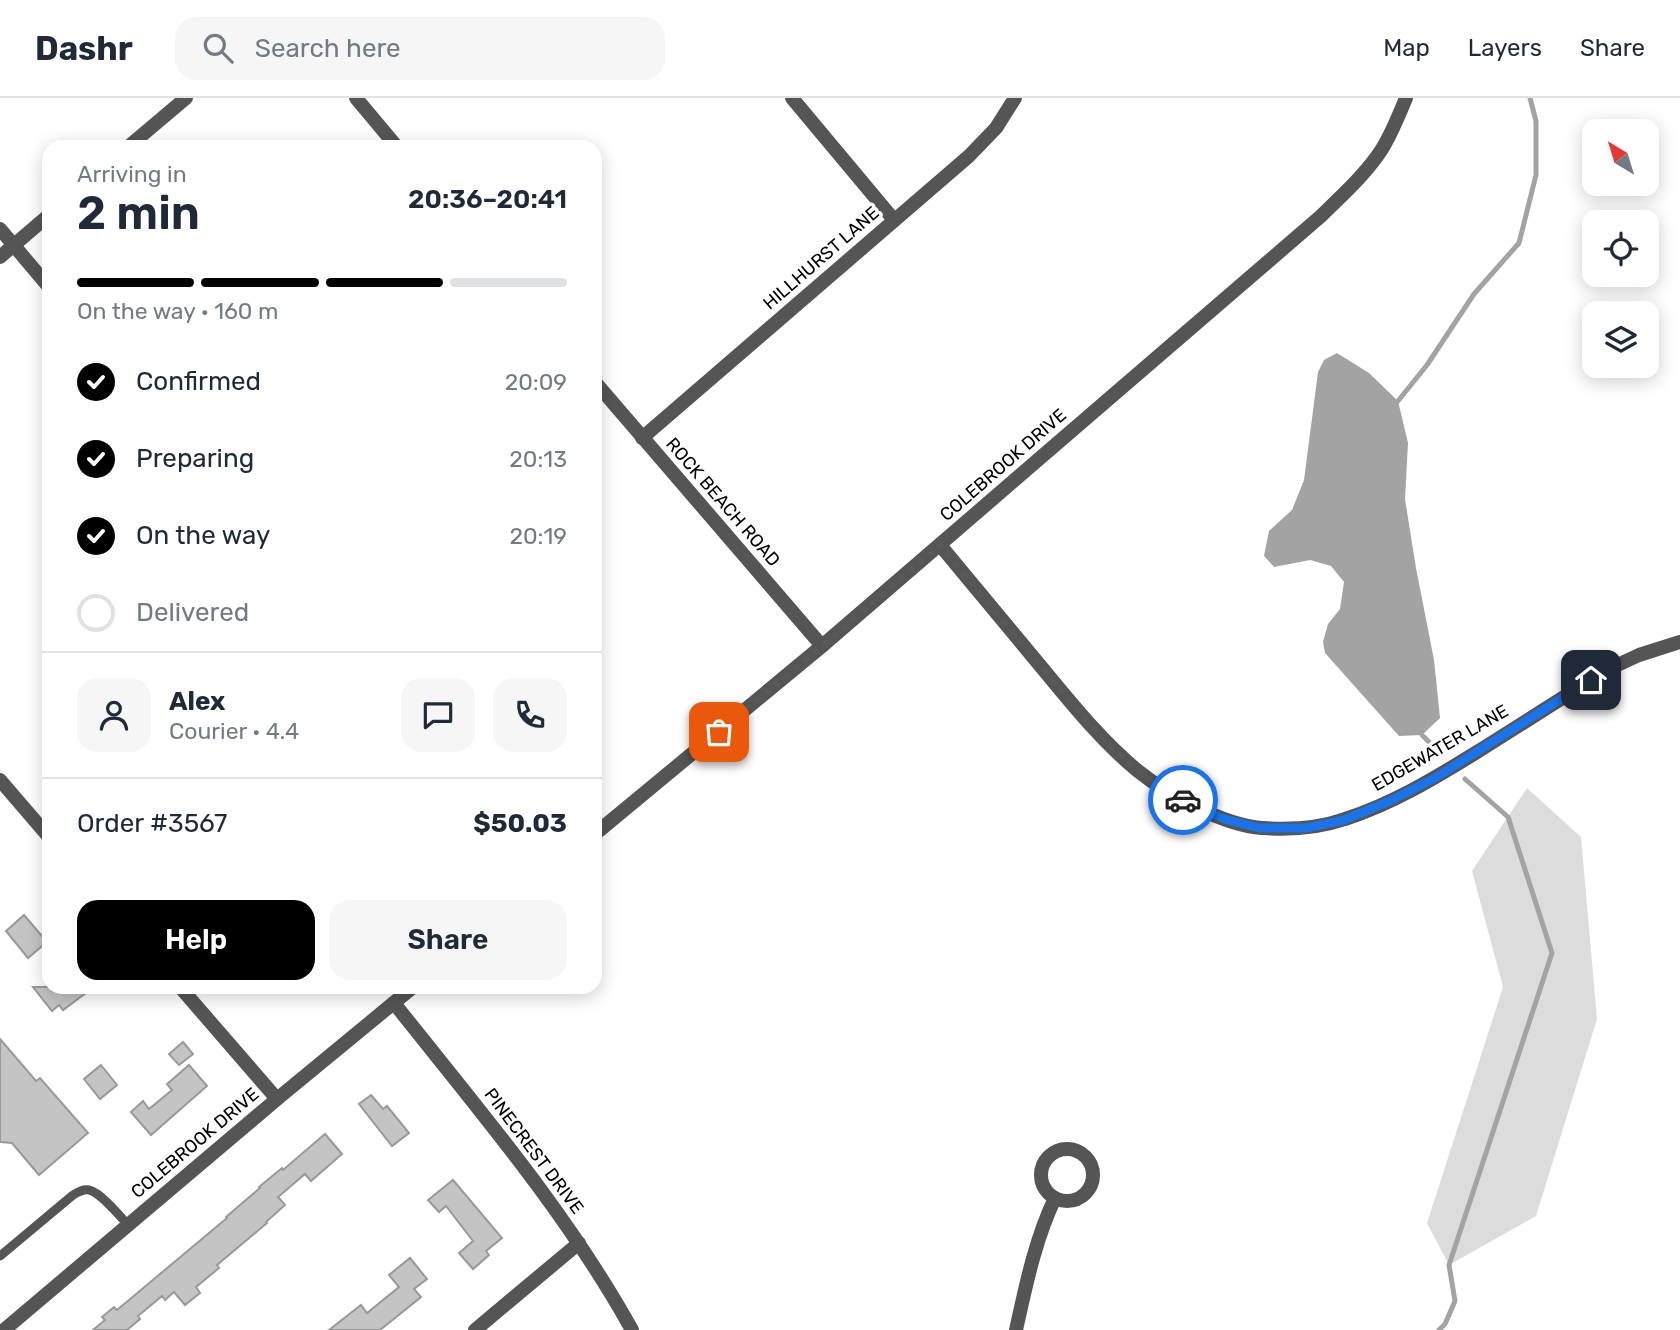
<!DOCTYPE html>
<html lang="en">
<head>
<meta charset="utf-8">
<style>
  body { margin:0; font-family:Rubik,sans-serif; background:#f6f6f7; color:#1f2937; height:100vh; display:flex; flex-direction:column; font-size:26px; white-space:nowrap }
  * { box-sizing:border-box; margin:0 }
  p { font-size:23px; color:#747a83 }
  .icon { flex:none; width:38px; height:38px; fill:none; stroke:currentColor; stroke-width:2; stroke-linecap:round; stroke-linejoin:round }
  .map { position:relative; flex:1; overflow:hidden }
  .panel { position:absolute; left:42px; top:42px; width:560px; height:854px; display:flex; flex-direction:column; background:#fff; border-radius:21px; box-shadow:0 4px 18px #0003 }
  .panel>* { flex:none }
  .needle { width:46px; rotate:322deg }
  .controls { position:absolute; left:1582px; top:21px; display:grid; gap:14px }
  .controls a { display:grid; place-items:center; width:77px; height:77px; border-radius:14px; background:#fff; box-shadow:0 4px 18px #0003; font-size:35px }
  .pin { position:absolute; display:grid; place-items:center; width:60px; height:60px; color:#fff; margin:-30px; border-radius:14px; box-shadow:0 4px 10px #0006 }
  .courier { position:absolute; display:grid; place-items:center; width:70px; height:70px; margin:-35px; border:5px solid #1a73e8; border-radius:50%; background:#fff; color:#222; box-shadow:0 2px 9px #0007 }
  .summary em { font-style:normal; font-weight:600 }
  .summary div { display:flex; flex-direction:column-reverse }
  .summary { display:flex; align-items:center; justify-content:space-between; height:119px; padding:0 35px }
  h1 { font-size:46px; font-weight:600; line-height:52px }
  .bar { display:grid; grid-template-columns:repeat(4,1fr); gap:10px 7px; align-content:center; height:84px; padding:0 35px }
  .bar i { height:9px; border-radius:5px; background:#e0e1e3 }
  .bar .active { background:#000 }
  .bar p { grid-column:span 4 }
  .line { display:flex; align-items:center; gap:18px; padding:0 35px; border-top:2px solid #e0e1e3 }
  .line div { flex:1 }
  .round { display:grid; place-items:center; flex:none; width:74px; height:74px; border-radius:21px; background:#f6f6f7 }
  ol { padding:0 35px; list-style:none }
  li { display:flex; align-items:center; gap:21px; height:77px }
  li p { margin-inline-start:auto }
  li .icon { padding:7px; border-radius:50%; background:#000; color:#fff; stroke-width:4 }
  li:last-child { color:#747a83 }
  li i { width:38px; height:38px; border:4px solid #e0e1e3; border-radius:50% }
  .cta { display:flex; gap:14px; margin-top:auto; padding:14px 35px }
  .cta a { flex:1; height:80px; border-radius:21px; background:#000; color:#fff; font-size:28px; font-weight:600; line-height:80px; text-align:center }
  .cta a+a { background:#f6f6f7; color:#1f2937 }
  header { display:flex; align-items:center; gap:42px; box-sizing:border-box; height:98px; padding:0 35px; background:#fff; border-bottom:2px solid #e0e1e3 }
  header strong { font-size:33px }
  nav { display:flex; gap:38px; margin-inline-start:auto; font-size:24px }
  .search { width:490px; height:63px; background:#f6f6f7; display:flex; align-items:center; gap:18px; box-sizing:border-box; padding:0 24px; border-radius:21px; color:#747a83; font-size:26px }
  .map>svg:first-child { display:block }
  .green { fill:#dcdcdc }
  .water { fill:#a3a3a3 }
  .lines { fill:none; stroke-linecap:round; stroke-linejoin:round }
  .stream { stroke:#a3a3a3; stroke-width:5 }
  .building { fill:#c4c4c4; stroke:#999; stroke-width:2 }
  .lane { stroke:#555; stroke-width:9 }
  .street { stroke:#555; stroke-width:14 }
  .done { stroke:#595959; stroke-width:7; stroke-dasharray:0 12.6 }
  .route { stroke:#1a73e8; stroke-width:9 }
  .labels { text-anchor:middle; stroke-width:7; stroke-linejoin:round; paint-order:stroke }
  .street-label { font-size:18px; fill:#000; stroke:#fff }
</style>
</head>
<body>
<header>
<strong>Dashr</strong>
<div class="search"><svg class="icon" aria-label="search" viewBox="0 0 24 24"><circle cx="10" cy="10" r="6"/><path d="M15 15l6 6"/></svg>Search here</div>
<nav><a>Map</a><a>Layers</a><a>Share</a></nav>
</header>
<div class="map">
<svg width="1680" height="1232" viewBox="0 0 1680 1232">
  <rect width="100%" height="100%" fill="#fff"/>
  <path class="green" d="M 1527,690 L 1581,739 L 1597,921 L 1536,1118 L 1449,1167 L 1427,1125 L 1503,889 L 1472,773 Z"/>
  <path class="water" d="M 1337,255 L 1369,275 L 1398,303 L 1408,345 L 1405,401 L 1416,470 L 1434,562 L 1440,620 L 1422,637 L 1399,638 L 1325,555 L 1323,544 L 1328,526 L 1340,511 L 1344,484 L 1331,468 L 1310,462 L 1274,469 L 1264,458 L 1269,433 L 1292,412 L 1304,382 L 1318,274 L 1324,262 Z"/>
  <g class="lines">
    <g class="stream">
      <path d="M 1398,303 L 1427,267 L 1474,196 L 1519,145 L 1536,77 L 1536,23 L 1530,0"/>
      <path d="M 1422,637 L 1442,657"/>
      <path d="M 1439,1232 L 1445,1226 L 1455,1203 L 1449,1167 L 1552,855 L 1508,719 L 1465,681"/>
    </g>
  </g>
  <g class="building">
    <path d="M 24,817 L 47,844 L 28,860 L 6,833 Z"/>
    <path d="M 33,889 L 94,889 L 63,912 L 59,907 L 52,913 Z"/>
    <path d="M 0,941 L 36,983 L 40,980 L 88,1035 L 39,1077 L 12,1045 L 0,1044 Z"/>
    <path d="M 183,944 L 193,956 L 179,967 L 169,956 Z"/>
    <path d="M 101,967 L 117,987 L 100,1001 L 84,981 Z"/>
    <path d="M 189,967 L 207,988 L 151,1037 L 131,1014 L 143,1003 L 149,1011 L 172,992 L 167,986 Z"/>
    <path d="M 371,997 L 383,1011 L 387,1008 L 409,1035 L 392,1048 L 359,1006 Z"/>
    <path d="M 325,1036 L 342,1056 L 311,1083 L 305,1076 L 278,1099 L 285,1107 L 266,1124 L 267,1125 L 217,1167 L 219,1170 L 196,1189 L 200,1195 L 185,1207 L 174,1194 L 165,1202 L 162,1198 L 138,1218 L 140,1221 L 127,1232 L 93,1232 L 105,1222 L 102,1219 L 114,1209 L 117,1212 L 227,1120 L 226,1119 L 260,1090 L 259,1089 L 282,1070 L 283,1072 Z"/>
    <path d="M 453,1082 L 502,1140 L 486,1153 L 489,1157 L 473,1171 L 459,1155 L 473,1143 L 446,1108 L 439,1114 L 428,1102 Z"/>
    <path d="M 410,1160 L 427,1181 L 414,1191 L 421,1199 L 380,1232 L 329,1232 L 361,1207 L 367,1215 L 399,1189 L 389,1177 Z"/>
  </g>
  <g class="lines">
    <path class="lane" d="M 0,1158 L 73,1097 C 78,1094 83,1091 89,1092 C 100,1094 120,1118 128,1127"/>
    <g class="street">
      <path d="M 356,0 L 397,49"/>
      <path d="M 792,0 L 894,122"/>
      <path d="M 128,49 L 186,0"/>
      <path d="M 0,131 L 49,189"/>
      <path d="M 0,159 L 49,117"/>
      <path d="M 595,284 L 822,548"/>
      <path d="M 642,340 L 969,58 L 996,30 L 1015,0"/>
      <path d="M 940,447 C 972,486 1005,525 1038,565 C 1069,602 1100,642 1138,673 C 1168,697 1223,727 1262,730 C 1289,732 1319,730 1345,721 C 1392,706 1435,680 1477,654 C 1522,626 1566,597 1611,570 L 1639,557 L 1680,544"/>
      <path d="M 0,682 L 49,739"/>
      <path d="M 595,736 L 822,548 L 1321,118 C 1342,97 1366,76 1382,51 C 1392,35 1399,17 1406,0"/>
      <path d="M 180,889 L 277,1001"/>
      <path d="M 394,905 C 478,1011 566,1113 632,1232"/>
      <circle cx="1067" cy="1077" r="26"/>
      <path d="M 4,1232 L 277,1001 L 413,889"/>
      <path d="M 475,1232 L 579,1145"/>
      <path d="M 1016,1232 C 1026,1187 1035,1142 1055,1100"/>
    </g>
  </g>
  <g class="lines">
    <path class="done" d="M 719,634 L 822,548 L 940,447 C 973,487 1006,527 1040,567 C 1083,619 1122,670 1183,702"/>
    <path class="route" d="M 1183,702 L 1224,721 L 1260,730 L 1306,730 L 1344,722 L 1390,703 L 1435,680 L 1591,582"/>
  </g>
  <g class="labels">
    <g class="street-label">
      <text transform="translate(821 160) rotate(-41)" y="6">HILLHURST LANE</text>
      <text transform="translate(1003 367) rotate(-41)" y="6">COLEBROOK DRIVE</text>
      <text transform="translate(723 404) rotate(49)" y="6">ROCK BEACH ROAD</text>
      <text transform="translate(1440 650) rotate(-30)" y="6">EDGEWATER LANE</text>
      <text transform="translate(195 1045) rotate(-40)" y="6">COLEBROOK DRIVE</text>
      <text transform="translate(534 1053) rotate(53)" y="6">PINECREST DRIVE</text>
    </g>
  </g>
</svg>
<div class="controls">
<a><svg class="needle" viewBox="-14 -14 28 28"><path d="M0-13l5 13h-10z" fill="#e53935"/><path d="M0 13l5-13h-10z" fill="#747a83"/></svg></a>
<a><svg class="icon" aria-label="locate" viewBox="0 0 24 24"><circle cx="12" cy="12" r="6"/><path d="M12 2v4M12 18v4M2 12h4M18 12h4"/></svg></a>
<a><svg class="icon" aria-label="layers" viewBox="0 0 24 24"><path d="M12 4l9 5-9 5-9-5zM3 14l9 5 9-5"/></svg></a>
</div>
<div class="pin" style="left:719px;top:634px;background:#ea580c"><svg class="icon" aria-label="bag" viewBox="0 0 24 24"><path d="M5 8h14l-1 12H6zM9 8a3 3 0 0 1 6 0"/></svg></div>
<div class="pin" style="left:1591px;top:582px;background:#1f2937"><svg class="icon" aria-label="home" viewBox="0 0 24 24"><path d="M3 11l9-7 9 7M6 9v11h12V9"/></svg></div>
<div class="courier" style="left:1183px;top:702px"><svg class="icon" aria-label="car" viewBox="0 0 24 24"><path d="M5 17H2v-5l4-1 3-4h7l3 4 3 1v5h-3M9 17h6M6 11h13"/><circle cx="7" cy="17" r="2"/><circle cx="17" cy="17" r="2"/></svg></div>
<section class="panel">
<div class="summary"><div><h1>2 min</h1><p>Arriving in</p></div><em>20:36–20:41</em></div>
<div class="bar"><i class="active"></i><i class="active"></i><i class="active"></i><i></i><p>On the way · 160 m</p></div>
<ol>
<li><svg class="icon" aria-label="check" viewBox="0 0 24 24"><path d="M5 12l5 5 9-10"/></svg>Confirmed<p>20:09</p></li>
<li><svg class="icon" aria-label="check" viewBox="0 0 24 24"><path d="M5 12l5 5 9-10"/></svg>Preparing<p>20:13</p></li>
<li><svg class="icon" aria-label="check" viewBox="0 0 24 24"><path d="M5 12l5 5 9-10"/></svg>On the way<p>20:19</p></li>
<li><i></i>Delivered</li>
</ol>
<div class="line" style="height:126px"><a class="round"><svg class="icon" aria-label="person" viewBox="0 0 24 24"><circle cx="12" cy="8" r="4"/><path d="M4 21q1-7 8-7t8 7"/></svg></a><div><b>Alex</b><p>Courier · 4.4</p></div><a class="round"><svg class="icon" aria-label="chat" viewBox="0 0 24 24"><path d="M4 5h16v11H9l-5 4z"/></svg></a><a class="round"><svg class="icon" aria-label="phone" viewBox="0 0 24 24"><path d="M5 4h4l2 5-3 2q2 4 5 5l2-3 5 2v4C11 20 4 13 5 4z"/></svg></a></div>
<div class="line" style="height:91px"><div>Order #3567</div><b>$50.03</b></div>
<div class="cta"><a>Help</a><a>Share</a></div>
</section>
</div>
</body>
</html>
